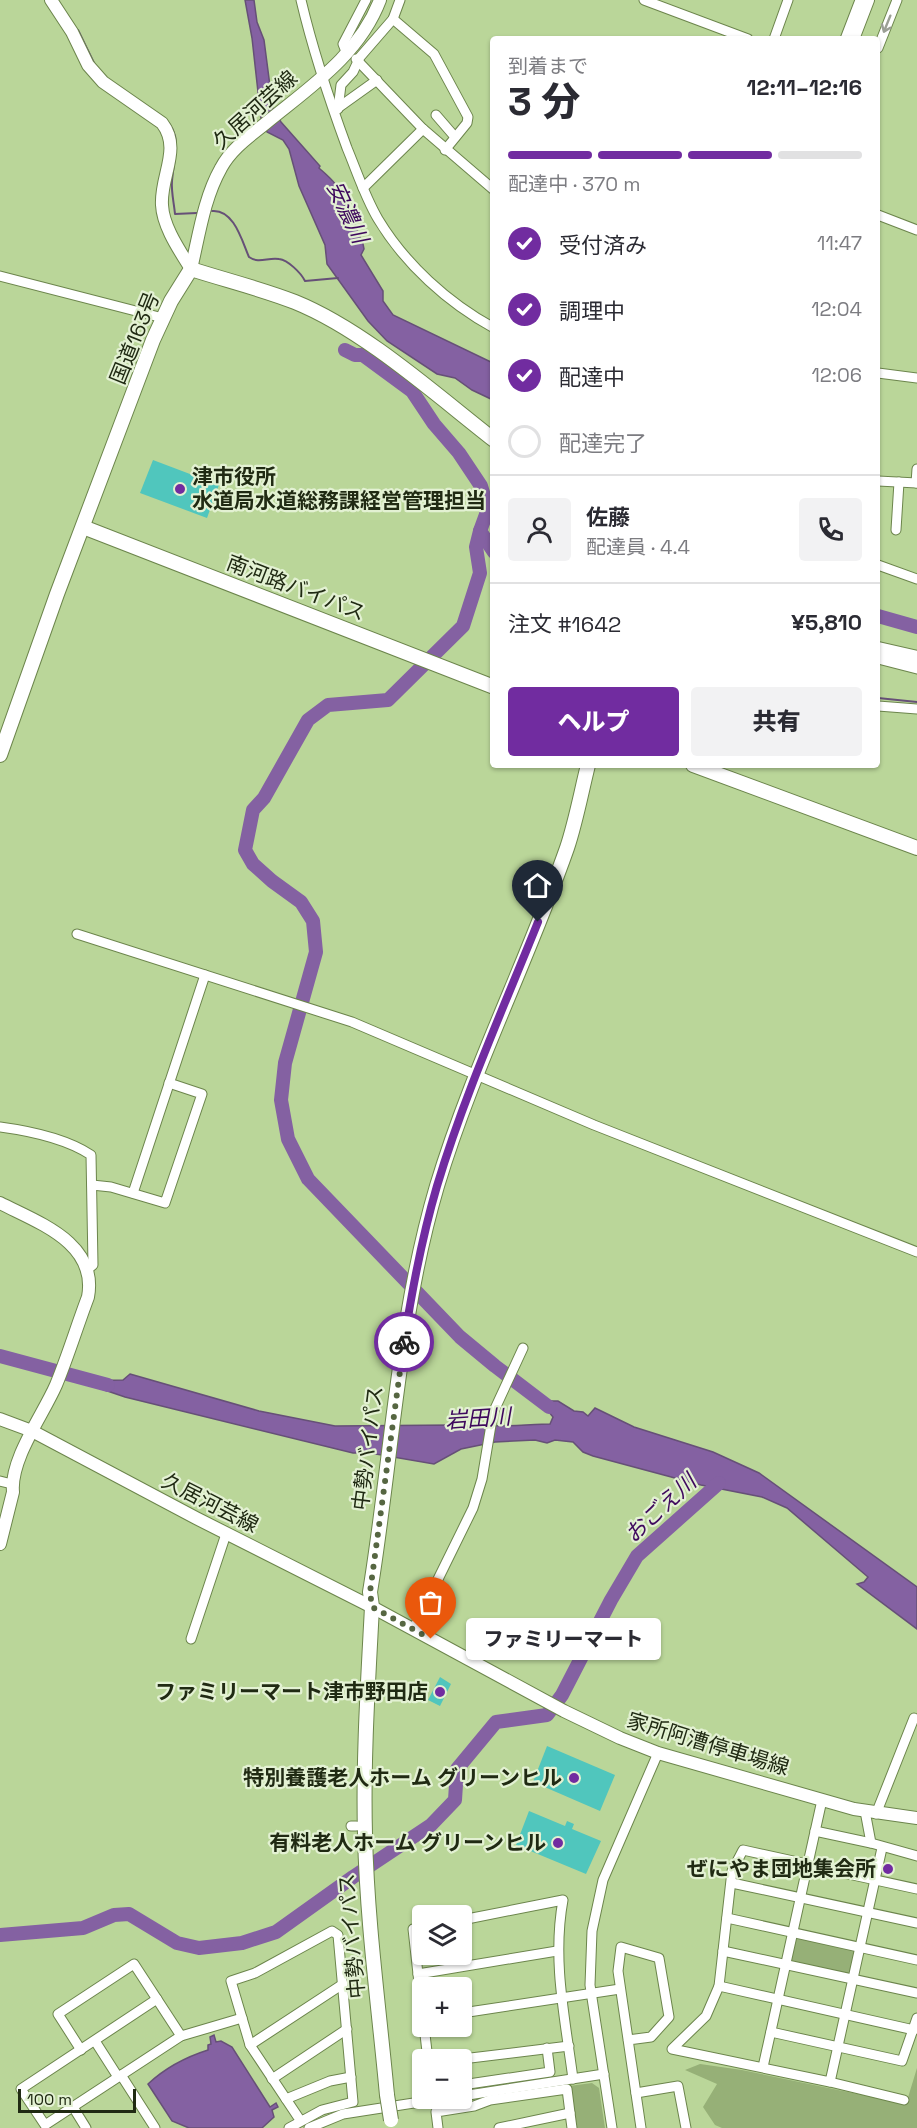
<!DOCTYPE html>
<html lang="ja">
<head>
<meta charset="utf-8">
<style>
  body { margin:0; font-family:"Space Grotesk","Noto Sans JP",sans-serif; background:#f2f2f3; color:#2b2b33; height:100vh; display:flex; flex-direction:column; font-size:22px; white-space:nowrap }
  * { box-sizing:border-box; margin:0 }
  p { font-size:20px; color:#7c7c81 }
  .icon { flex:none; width:33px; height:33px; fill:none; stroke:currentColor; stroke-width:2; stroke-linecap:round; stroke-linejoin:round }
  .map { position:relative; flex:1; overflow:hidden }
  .sheet { position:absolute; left:490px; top:36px; width:390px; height:732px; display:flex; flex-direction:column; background:#fff; border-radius:6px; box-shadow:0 2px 4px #0004 }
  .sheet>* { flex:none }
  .tools { position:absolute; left:412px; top:1905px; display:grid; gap:12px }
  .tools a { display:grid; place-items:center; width:60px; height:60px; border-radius:6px; background:#fff; box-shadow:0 2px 4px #0004; font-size:30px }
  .scale { position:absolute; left:18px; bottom:15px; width:118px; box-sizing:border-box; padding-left:6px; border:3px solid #202a13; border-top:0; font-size:16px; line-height:21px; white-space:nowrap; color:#202a13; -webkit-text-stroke:4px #e3f1d3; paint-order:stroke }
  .pin { position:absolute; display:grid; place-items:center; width:51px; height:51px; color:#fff; margin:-62px -26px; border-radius:50% 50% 50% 0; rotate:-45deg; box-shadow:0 0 6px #0007 }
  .pin .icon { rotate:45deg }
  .courier { position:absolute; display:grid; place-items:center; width:60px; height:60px; margin:-30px; border:4px solid #712ca0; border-radius:50%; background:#fff; color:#222; box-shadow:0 2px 8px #0007 }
  .bubble { position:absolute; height:42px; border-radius:6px; background:#fff; box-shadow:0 2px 4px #0004; font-size:20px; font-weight:800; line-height:42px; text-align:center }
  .head em { font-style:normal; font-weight:800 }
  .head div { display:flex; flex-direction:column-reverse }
  .head { display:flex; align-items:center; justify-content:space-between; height:102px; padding:0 18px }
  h1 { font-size:39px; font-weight:800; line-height:45px }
  .bar { display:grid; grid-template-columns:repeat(4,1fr); gap:9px 6px; align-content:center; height:72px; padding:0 18px }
  .bar i { height:8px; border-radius:4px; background:#e1e1e2 }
  .bar .current { background:#712ca0 }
  .bar p { grid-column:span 4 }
  .line { display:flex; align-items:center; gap:15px; padding:0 18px; border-top:2px solid #e1e1e2 }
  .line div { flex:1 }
  .round { display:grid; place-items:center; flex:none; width:63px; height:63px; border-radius:6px; background:#f2f2f3 }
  ol { padding:0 18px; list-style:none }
  li { display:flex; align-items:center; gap:18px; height:66px }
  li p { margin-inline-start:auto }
  li .icon { padding:6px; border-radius:50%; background:#712ca0; color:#fff; stroke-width:4 }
  li:last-child { color:#7c7c81 }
  li i { width:33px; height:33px; border:3px solid #e1e1e2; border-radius:50% }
  .button { display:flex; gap:12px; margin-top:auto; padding:12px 18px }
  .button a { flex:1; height:69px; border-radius:6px; background:#712ca0; color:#fff; font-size:24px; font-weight:800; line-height:69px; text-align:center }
  .button a+a { background:#f2f2f3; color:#2b2b33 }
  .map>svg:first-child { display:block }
  .green { fill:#96b077 }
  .water { fill:#8461a2; stroke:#665077; stroke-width:1.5 }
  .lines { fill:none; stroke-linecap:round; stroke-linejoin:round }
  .stream { stroke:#665077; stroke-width:2 }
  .river { stroke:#8461a2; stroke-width:14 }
  .building { fill:#50c6bd }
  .minor-casing { stroke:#6c854c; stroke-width:11 }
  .major-casing { stroke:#6c854c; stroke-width:14 }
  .highway-casing { stroke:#6c854c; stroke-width:16 }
  .minor { stroke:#fff; stroke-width:9 }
  .major { stroke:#fff; stroke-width:12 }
  .highway { stroke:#fff; stroke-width:14 }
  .highway-bridge-casing { stroke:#6c854c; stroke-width:16; stroke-linecap:butt }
  .highway-bridge { stroke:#fff; stroke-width:14 }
  .oneway { stroke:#9b9f95 }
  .done { stroke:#566642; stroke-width:6; stroke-dasharray:0 10.8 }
  .route { stroke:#712ca0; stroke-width:8 }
  .poi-dot { fill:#712ca0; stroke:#e3f1d3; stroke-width:2 }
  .labels { text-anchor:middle; stroke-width:4.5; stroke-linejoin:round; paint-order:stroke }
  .street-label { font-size:21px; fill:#202a13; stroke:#e3f1d3 }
  .poi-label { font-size:21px; font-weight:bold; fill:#202a13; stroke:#e3f1d3; text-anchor:end }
  .water-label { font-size:22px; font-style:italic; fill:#3e085d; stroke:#e3f1d3 }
</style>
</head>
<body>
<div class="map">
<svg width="917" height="2128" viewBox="0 0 917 2128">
  <rect width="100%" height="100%" fill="#bad699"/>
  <g class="green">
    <path d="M 795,1938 L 855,1951 L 851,1971 L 846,1974 L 793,1962 L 791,1958 Z"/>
    <path d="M 700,2064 L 742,2070 L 906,2104 L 917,2068 L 917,2128 L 722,2128 L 715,2125 L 703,2107 L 717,2084 L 685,2070 Z"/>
    <path d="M 592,2083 L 599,2088 L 605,2128 L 576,2128 L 569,2086 Z"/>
  </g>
  <g class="water">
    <path d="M 245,0 L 254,0 L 257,22 L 264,40 L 273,109 L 281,122 L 320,166 L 319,168 C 329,177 341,186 341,200 L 348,208 L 363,244 L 364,249 L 361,255 L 383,291 L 383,301 L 393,315 L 493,363 L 493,400 L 472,390 L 455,378 L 437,374 L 387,341 L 368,321 L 327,264 L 325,245 L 299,186 L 289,149 L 283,140 L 267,132 L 261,119 L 252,38 Z"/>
    <path d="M 130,1374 L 259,1411 L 335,1426 L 455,1425 C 463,1429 535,1424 550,1424 L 553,1417 L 531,1390 L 550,1401 L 558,1401 L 574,1411 L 583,1412 L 588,1416 L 595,1408 L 634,1427 L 713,1452 L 759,1473 L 917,1587 L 917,1629 L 857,1584 L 864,1582 L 868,1577 L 787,1508 L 762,1497 L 701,1485 L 593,1456 L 583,1452 L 573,1442 L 555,1440 L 547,1443 L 535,1440 L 495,1442 L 461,1449 L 434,1464 L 370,1453 L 353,1453 L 125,1397 L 78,1381 L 123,1380 Z"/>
    <path d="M 214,2035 L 216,2042 L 221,2041 L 232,2047 L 270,2107 L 276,2103 L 278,2107 L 272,2110 L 274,2117 L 262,2128 L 189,2128 L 172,2121 L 148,2084 C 165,2068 186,2057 208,2050 L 208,2045 L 211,2044 L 210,2037 Z"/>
  </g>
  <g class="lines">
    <g class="stream">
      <path d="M 78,30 L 95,65"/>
      <path d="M 156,112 C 186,131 174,153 172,181 C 171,191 174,203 175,214 L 197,213"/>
      <path d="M 212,211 C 234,209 242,241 249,257 C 259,264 268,257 279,259 C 288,260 301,273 305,281 L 338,278"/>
      <path d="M 878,698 L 917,702"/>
    </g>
    <g class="river">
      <path d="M 345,350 L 355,355 L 363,355 L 412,391 L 434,424 L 459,453 L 481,486 L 488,509 L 480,531 L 494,552"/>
      <path d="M 480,531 L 476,547 L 480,573 L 463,626 L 388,700 L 328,705 L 308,720 L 264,798 L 253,810 L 245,850 L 253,864 L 272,881 L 301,902 L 313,921 L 316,952 L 285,1063 L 281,1100 L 288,1139 L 308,1179 L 460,1337 L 495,1366 L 549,1407"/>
      <path d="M 878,616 L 917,627"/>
      <path d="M 0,1356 L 108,1385"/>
      <path d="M 0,1935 L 83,1928 L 114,1915 L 129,1914 L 177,1943 L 199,1948 L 242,1943 L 276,1932 L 353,1877 L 431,1825 L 455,1800 L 457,1769 L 496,1722 L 547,1715 L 562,1695 L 611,1600 L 637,1556 L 719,1483"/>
    </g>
  </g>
  <g class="building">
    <path d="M 153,460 L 219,485 L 207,518 L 140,493 Z"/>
    <path d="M 440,1677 L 451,1684 L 440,1706 L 428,1700 Z"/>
    <path d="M 547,1746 L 615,1775 L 600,1811 L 533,1782 Z"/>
    <path d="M 529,1811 L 565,1826 L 567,1821 L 574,1824 L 572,1829 L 601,1841 L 586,1874 L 516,1845 Z"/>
  </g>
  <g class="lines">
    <defs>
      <g id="minor">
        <path d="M 301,0 C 313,51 329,99 347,148 C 357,172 365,197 378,219 C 405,264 448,303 494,328"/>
        <path d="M 644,0 L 748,39"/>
        <path d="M 393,19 L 434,54 L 468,117 L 467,123 L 445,150"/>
        <path d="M 774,39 L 788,0"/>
        <path d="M 845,39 L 860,0"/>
        <path d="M 878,48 L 897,0"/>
        <path d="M 345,49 L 343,44 L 366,0"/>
        <path d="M 356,59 L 423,129 L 494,190"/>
        <path d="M 338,109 L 341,85 L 353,72 L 360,57 L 393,19 L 400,0"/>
        <path d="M 335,110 L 377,80"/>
        <path d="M 436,115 L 455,137"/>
        <path d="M 363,188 L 423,129"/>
        <path d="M 878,215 L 917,230"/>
        <path d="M 0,276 L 163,318"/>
        <path d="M 878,373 L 917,378"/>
        <path d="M 878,481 L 917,483"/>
        <path d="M 916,483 L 917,469"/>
        <path d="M 896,530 L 899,482"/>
        <path d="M 878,565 L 917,579"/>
        <path d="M 878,659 L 917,669"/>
        <path d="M 878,706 L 917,709"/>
        <path d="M 77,934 L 352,1022 L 594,1125 L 917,1252"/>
        <path d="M 0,1127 C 30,1131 65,1138 91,1155 L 93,1265 L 88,1269"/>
        <path d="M 92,1185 L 111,1187 L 165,1203 L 202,1094 L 169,1083"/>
        <path d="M 133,1193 L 205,975"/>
        <path d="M 0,1481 L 12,1484"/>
        <path d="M 413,1630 L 473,1508 L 482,1479 L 493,1413 L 523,1348"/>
        <path d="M 191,1639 L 226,1534"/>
        <path d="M 865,1811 L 871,1843 L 917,1856"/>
        <path d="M 876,1814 L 914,1718"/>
        <path d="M 351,1826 L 356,1826"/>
        <path d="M 815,1831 L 871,1843"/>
        <path d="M 807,1864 L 743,1850 L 732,1871 L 719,1986 L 706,2016 L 672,2049 L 830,2082 L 882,1848"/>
        <path d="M 807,1865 L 917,1889"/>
        <path d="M 732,1883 L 917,1923"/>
        <path d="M 727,1918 L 917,1960"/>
        <path d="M 462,1920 L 563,1900 C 552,1960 565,2018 573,2079"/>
        <path d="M 423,1928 L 413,1929 L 423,2019"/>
        <path d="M 723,1951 L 917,1993"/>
        <path d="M 418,1974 L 557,1951"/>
        <path d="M 719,1986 L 914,2030"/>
        <path d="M 157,1999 L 21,2089 L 45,2125 L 181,2036 L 242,2018"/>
        <path d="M 462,2013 L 620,1989"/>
        <path d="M 424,2026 L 428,2060"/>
        <path d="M 771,2032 L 902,2061 L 917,2018"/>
        <path d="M 628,2040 L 651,2037 L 669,2017 L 659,1958 L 621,1947 L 618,1971 L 641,2128"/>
        <path d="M 95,2041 L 118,2077"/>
        <path d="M 250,2045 L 343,1984"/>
        <path d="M 81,2050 L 58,2014 L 134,1964 L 181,2036"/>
        <path d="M 454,2060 L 569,2046"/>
        <path d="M 763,2067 L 822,1800"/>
        <path d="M 121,2075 L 155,2128"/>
        <path d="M 272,2079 L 347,2029"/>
        <path d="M 830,2082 L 904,2100"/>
        <path d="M 462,2085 L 550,2072 L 547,2048"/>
        <path d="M 636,2093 L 678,2086 L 686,2128"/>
        <path d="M 462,2096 L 604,2074"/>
        <path d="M 286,2099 L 330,2081 L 351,2077"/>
        <path d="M 73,2107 L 86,2128"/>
        <path d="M 289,2128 L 322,2110 L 353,2102 L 338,1935 L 332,1931 L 255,1973 L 231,1981 L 250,2045 L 300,2120"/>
        <path d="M 309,2128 L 343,2114 L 446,2098"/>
        <path d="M 438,2128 L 436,2112 L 474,2106 L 490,2100 L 567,2089 L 570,2113"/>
        <path d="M 499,2128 L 570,2113 L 572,2128"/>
        <path d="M 612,2128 L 590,1985 L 592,1931 L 603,1880 L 658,1753"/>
      </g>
      <g id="major">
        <path d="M 51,0 L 72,32 L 88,65 L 103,82 L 162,123 C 182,149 160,176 162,205 C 163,227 180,251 191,269"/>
        <path d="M 191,269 C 199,235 204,198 221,168 C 231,149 250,136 266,123 C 310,87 359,55 380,0"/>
        <path d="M 0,1203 C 39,1223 98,1243 88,1297 C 77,1326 68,1356 56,1385 C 43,1415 10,1459 13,1492 L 0,1544"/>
        <path d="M 0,1419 L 32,1431 L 196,1518 L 372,1607 L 564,1711 L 620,1738 L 658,1753 L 854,1809 L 917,1818"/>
      </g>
      <g id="highway">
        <path d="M 852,39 L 867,0"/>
        <path d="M 83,527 L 494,687"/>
        <path d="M 878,649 L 917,658"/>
        <path d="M 0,755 L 57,594 L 153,340 L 171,301 L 191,269 C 225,280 262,289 295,302 C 364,330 435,394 494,440"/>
        <path d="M 693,765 L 917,848"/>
        <path d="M 387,2095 C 379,2009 367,1922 365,1835 C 363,1759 368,1683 372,1607 L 370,1592 C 392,1457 398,1318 437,1186 C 472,1070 527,962 567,848 C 576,821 581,793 588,765"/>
      </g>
    </defs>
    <use href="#minor" class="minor-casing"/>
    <use href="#major" class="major-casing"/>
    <use href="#highway" class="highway-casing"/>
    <use href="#minor" class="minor"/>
    <use href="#major" class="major"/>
    <use href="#highway" class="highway"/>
    <defs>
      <path id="highway-bridge" d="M 387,2095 L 391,2120"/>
    </defs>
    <use href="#highway-bridge" class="highway-bridge-casing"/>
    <use href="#highway-bridge" class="highway-bridge"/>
  </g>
  <defs><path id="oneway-shaft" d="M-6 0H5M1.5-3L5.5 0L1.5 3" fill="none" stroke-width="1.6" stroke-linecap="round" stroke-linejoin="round" transform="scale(1.5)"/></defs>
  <use class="oneway" href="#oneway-shaft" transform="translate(887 24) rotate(112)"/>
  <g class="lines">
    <path class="done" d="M 404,1342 L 370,1592 L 372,1607 L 431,1639"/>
    <path class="route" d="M 404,1342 C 412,1290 422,1237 437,1186 C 464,1096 503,1009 538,922"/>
  </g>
  <g class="poi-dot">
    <circle cx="180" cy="489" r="6"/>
    <circle cx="440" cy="1692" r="6"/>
    <circle cx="574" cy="1778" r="6"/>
    <circle cx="558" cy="1843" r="6"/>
    <circle cx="888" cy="1869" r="6"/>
  </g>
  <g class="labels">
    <g class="street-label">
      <text transform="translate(255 110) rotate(-42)" y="7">久居河芸線</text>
      <text transform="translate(135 338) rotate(-68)" y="7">国道163号</text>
      <text transform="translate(296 588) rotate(21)" y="7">南河路バイパス</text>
      <text transform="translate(368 1448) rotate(-83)" y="7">中勢バイパス</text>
      <text transform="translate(210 1503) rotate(27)" y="7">久居河芸線</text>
      <text transform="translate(708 1744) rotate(17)" y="7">家所阿漕停車場線</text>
      <text transform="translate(352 1936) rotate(-95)" y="7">中勢バイパス</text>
    </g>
    <g class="poi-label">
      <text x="192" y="484" text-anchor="start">津市役所<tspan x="192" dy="24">水道局水道総務課経営管理担当</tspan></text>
      <text x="428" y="1699">ファミリーマート津市野田店</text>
      <text x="562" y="1785">特別養護老人ホーム グリーンヒル</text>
      <text x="546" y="1850">有料老人ホーム グリーンヒル</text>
      <text x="876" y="1876">ぜにやま団地集会所</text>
    </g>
    <g class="water-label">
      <text transform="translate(348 212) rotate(65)" y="8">安濃川</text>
      <text transform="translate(478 1418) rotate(-4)" y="8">岩田川</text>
      <text transform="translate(660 1508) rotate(-43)" y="8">おごえ川</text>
    </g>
  </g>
</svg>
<div class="tools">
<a><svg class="icon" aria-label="layers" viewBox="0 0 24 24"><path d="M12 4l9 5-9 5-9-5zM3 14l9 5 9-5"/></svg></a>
<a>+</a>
<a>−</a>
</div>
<div class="scale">100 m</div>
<div class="pin" style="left:431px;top:1639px;background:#ea580c"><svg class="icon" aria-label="bag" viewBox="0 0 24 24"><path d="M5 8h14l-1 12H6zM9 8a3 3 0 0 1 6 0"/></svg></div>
<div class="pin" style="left:538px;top:922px;background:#1f2937"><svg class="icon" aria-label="home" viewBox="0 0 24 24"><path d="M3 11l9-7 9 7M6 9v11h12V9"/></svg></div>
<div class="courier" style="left:404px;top:1342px"><svg class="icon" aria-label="bike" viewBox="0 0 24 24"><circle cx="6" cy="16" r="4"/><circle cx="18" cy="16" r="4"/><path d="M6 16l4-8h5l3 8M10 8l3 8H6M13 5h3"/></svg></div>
<div class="bubble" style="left:466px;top:1618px;width:195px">ファミリーマート</div>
<section class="sheet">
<div class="head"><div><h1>3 分</h1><p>到着まで</p></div><em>12:11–12:16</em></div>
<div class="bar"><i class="current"></i><i class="current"></i><i class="current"></i><i></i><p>配達中 · 370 m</p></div>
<ol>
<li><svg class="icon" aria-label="check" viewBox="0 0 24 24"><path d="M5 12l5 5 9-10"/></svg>受付済み<p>11:47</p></li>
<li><svg class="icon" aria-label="check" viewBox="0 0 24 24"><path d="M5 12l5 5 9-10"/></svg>調理中<p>12:04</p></li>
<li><svg class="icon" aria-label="check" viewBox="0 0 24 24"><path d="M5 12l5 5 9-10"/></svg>配達中<p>12:06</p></li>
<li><i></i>配達完了</li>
</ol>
<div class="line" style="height:108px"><a class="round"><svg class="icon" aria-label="person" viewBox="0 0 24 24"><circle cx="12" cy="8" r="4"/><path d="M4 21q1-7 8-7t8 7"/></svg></a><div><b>佐藤</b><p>配達員 · 4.4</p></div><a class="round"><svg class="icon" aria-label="phone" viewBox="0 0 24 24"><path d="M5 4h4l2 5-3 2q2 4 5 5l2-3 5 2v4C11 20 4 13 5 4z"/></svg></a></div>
<div class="line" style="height:78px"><div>注文 #1642</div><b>¥5,810</b></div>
<div class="button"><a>ヘルプ</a><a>共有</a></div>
</section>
</div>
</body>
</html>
